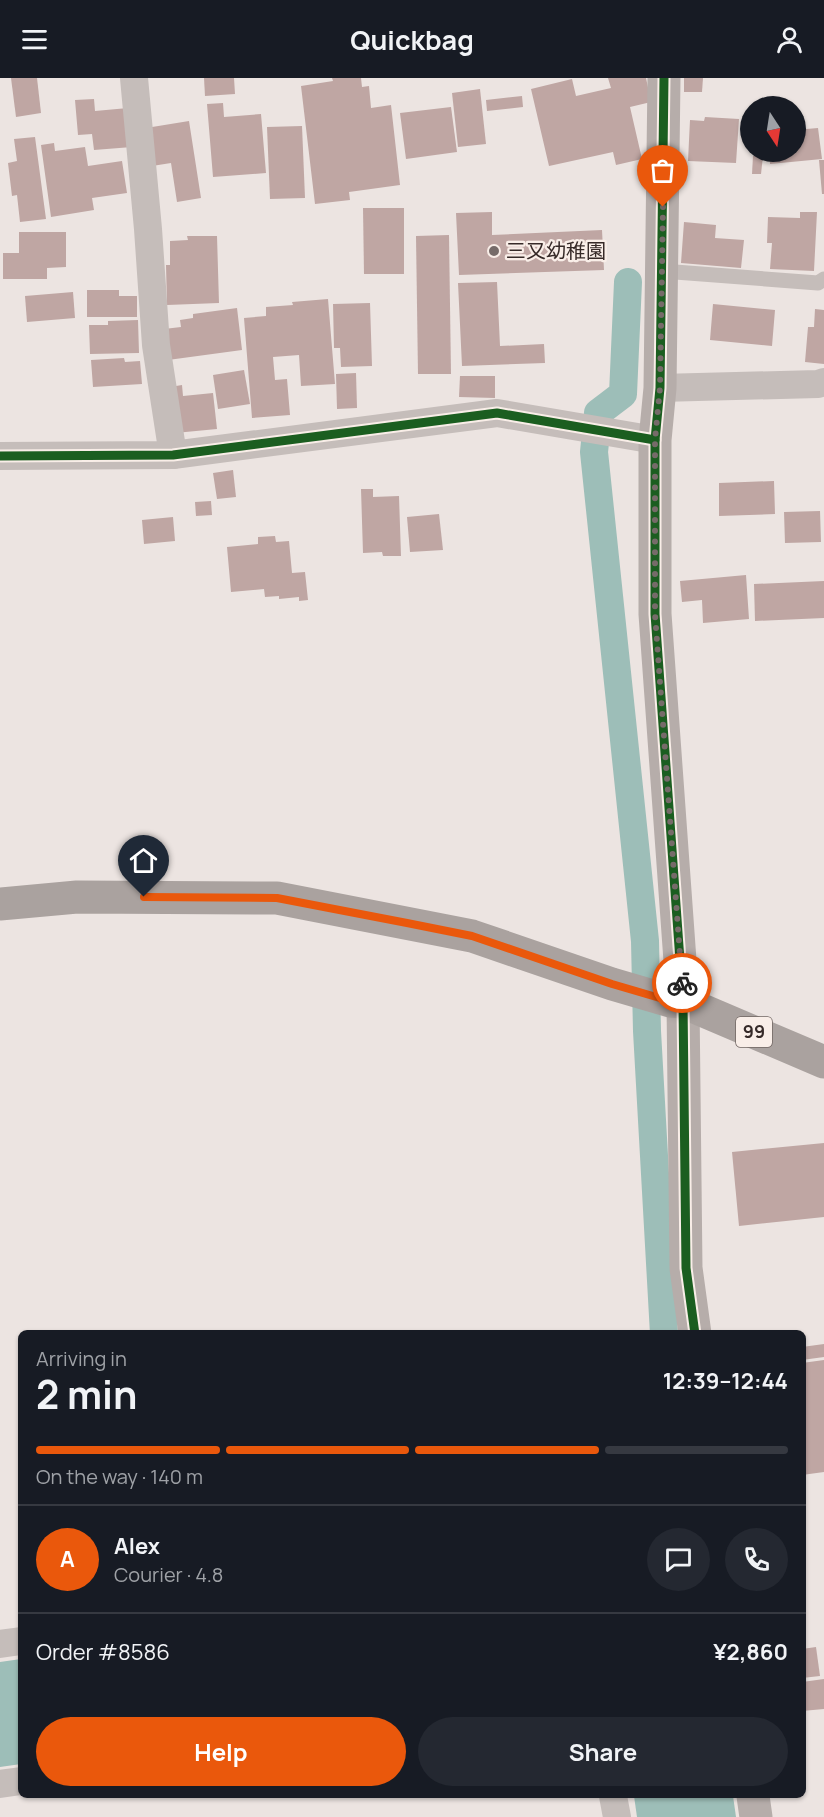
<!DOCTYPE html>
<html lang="en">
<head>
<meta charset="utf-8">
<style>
  body { margin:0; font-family:Manrope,"Noto Sans JP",sans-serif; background:#242831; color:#f1f3f6; height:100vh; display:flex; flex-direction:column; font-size:22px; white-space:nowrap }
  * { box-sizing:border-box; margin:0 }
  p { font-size:20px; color:#9ea1a6 }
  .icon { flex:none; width:33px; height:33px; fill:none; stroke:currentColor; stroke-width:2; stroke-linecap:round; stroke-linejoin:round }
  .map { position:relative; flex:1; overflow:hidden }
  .side { position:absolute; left:18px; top:1252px; width:788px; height:468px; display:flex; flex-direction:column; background:#171b24; border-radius:9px; box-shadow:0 2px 4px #0004 }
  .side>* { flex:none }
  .needle { width:39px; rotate:168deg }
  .fabs { position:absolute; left:740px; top:18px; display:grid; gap:12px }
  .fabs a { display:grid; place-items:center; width:66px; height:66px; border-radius:50%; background:#171b24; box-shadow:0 2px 4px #0004; font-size:30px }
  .pin { position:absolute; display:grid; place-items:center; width:51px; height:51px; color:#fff; margin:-62px -26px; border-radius:50% 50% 50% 0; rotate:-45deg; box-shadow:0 0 6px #0007 }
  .pin .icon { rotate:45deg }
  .courier { position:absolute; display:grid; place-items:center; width:60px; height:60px; margin:-30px; border:4px solid #ea580c; border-radius:50%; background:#fff; color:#222; box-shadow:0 2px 8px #0007 }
  .overview em { font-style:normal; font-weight:700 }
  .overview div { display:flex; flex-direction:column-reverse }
  .overview { display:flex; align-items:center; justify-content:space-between; height:102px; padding:0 18px }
  h1 { font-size:39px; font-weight:700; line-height:45px }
  .bar { display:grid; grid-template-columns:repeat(4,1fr); gap:9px 6px; align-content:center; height:72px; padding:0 18px }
  .bar i { height:8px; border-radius:4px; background:#363941 }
  .bar .selected { background:#ea580c }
  .bar p { grid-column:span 4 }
  .line { display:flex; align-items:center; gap:15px; padding:0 18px; border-top:2px solid #363941 }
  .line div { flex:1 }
  .round { display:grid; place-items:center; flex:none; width:63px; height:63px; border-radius:32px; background:#242831 }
  .cta { display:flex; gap:12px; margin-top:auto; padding:12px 18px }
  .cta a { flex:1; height:69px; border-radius:36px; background:#ea580c; color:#fff; font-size:24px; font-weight:700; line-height:69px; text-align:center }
  .cta a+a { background:#242831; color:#f1f3f6 }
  header { display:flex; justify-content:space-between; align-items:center; height:78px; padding:0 18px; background:#171b24; font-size:27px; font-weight:700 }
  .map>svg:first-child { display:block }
  .water { fill:#9dbeb8 }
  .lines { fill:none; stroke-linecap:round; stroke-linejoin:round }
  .canal { stroke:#9dbeb8; stroke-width:28 }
  .building { fill:#bfa6a3 }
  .lane { stroke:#c5bdba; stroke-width:15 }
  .street { stroke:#c5bdba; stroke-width:28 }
  .secondary { stroke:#b6adaa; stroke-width:33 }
  .primary { stroke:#aaa29f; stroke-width:33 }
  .cycleway-casing { stroke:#f9eee8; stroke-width:13 }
  .cycleway { stroke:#1b5e20; stroke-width:9 }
  .done { stroke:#766b69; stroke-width:6; stroke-dasharray:0 10.8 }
  .route { stroke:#ea580c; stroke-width:8 }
  .poi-dot { fill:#766b69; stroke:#f9eee8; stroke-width:2 }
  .labels { text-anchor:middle; stroke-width:4.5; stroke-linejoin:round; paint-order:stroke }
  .shield { fill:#f9eee8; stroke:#706562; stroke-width:1.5 }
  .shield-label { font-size:18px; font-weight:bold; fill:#362a28 }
  .poi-label { font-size:20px; fill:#362a28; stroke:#f9eee8; text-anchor:start }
</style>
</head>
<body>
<header><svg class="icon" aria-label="menu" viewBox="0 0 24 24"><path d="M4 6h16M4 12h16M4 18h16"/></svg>Quickbag<svg class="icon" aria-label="person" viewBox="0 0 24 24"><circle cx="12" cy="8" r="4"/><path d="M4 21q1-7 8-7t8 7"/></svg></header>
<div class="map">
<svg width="824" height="1739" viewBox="0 0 824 1739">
  <rect width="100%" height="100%" fill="#ece4e1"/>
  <g class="water">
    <path d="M 21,1581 L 21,1686 L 0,1689 L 0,1584 Z"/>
    <path d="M 634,1718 L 733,1718 L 736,1739 L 637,1739 Z"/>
  </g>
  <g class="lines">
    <path class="canal" d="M 628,204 L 623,316 L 598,335 L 594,374 L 645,863 L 647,953 L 664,1256"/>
  </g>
  <g class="building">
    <path d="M 11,0 L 37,0 L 41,35 L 16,39 Z"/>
    <path d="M 204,0 L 234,0 L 235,16 L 205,18 Z"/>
    <path d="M 332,0 L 361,0 L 362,9 L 369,8 L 371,30 L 391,27 L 400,107 L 349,114 L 350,122 L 315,126 L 301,8 L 333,3 Z"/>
    <path d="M 608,0 L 646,0 L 651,24 L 630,29 L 642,81 L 616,87 L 613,74 L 549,88 L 531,11 L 572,1 L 576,18 L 611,10 Z"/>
    <path d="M 684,0 L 703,0 L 702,14 L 684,14 Z"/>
    <path d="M 480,11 L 486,66 L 458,69 L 452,15 Z"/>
    <path d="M 522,18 L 523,29 L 487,33 L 486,22 Z"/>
    <path d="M 94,21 L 95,33 L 128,30 L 132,69 L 94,72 L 92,56 L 78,57 L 75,22 Z"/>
    <path d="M 223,25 L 224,39 L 261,36 L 266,95 L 213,99 L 207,26 Z"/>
    <path d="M 451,29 L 457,74 L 406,81 L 400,35 Z"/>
    <path d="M 705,39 L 739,41 L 736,85 L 688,83 L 690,42 L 704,43 Z"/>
    <path d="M 189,43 L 201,120 L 177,124 L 171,85 L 152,88 L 146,50 Z"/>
    <path d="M 302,48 L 305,120 L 270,121 L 267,49 Z"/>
    <path d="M 818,50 L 822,81 L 770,86 L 769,74 L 795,74 L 795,52 Z"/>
    <path d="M 35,59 L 46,141 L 20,144 L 17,117 L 12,118 L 8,85 L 17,83 L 14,61 Z"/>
    <path d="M 54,65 L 55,73 L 85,69 L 88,88 L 122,83 L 127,115 L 92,120 L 94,132 L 51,139 L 41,67 Z"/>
    <path d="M 753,78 L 763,78 L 761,96 L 752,96 Z"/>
    <path d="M 819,82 L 824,82 L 824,116 L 822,116 Z"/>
    <path d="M 363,130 L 404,130 L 404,196 L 364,196 Z"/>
    <path d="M 492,134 L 492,157 L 602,152 L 604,192 L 459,197 L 456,135 Z"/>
    <path d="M 800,134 L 817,134 L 814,193 L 770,191 L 772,165 L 767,165 L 768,139 L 800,140 Z"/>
    <path d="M 684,144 L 716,147 L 715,160 L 744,162 L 741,190 L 681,185 Z"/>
    <path d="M 19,154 L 66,154 L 66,189 L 47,190 L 47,201 L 3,201 L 3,175 L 19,175 Z"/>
    <path d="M 449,157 L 451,296 L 418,296 L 416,158 Z"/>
    <path d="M 187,158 L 217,158 L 219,225 L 167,227 L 166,187 L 170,187 L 170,163 L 188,162 Z"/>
    <path d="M 497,204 L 500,268 L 544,266 L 545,285 L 462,288 L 458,205 Z"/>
    <path d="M 87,212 L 119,212 L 119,218 L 137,218 L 137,239 L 87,239 Z"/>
    <path d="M 73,214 L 75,240 L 27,244 L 25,218 Z"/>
    <path d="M 328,221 L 335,306 L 301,308 L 299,277 L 273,279 L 275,302 L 287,301 L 290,337 L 252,340 L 244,240 L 266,238 L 266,229 L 293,227 L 292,224 Z"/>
    <path d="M 370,225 L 372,288 L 341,289 L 340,270 L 334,270 L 333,226 Z"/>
    <path d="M 713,226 L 775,232 L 772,268 L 710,262 Z"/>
    <path d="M 237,230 L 242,272 L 168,282 L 164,251 L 181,249 L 180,242 L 193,240 L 193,236 Z"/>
    <path d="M 815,231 L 824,232 L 824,286 L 805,284 L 808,249 L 814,249 Z"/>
    <path d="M 138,242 L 139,275 L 90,276 L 89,247 L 108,247 L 108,243 Z"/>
    <path d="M 124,280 L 125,284 L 140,283 L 142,306 L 93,309 L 91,282 Z"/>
    <path d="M 244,292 L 250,326 L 218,331 L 213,297 Z"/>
    <path d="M 356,295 L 357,330 L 337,331 L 336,296 Z"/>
    <path d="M 460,298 L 495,298 L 495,320 L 459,319 Z"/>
    <path d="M 182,307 L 183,318 L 213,315 L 217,351 L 175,355 L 170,309 Z"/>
    <path d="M 233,392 L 236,419 L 217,421 L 213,395 Z"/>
    <path d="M 774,403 L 775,436 L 719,438 L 719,405 Z"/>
    <path d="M 361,411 L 373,411 L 373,419 L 399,418 L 401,478 L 383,478 L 382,474 L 363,475 Z"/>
    <path d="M 211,423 L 212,437 L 196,438 L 195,424 Z"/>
    <path d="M 820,433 L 821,464 L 785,465 L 784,434 Z"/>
    <path d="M 439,436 L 443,472 L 410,474 L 407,439 Z"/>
    <path d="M 173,439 L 175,463 L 144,466 L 142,442 Z"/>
    <path d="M 275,458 L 276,464 L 289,463 L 292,495 L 305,494 L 308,522 L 299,523 L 299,519 L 279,521 L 279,518 L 265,519 L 264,511 L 231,514 L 227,469 L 258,466 L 258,459 Z"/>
    <path d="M 746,497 L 749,541 L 703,545 L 702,522 L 682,524 L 680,503 Z"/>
    <path d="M 824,503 L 824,540 L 755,543 L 754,506 Z"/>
    <path d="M 824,1065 L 824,1139 L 739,1148 L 732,1074 Z"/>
    <path d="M 824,1266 L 824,1279 L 802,1282 L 802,1269 Z"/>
    <path d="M 824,1282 L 824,1394 L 802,1397 L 802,1285 Z"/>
    <path d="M 816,1569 L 820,1598 L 802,1600 L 802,1571 Z"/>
    <path d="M 824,1601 L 824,1631 L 802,1633 L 802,1604 Z"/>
  </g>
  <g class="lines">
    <path class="lane" d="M 662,193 L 818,205 L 824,201"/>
    <g class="street">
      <path d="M 134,0 L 148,151 L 156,267 L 173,377"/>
      <path d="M 660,310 L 818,306 L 824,304"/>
      <path d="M 0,378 L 173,377 L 497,335 L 655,362"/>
      <path d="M 0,1566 L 21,1563"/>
      <path d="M 0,1706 L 21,1703"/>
      <path d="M 613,1718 L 617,1739"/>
    </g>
    <g class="secondary">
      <path d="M 664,0 L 660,310 L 655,362 L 655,536 L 683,924 L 686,1190 L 695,1256"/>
      <path d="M 753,1718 L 756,1739"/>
    </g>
    <path class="primary" d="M 0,826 L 77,819 L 277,820 L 472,858 L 612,906 L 670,923 L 683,924 L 824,984"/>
    <defs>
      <g id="cycleway">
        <path d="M 664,0 L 660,310 L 655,362 L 655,536 L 683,924 L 686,1190 L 695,1256"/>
        <path d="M 0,378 L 173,377 L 497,335 L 655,362"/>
      </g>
    </defs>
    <use href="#cycleway" class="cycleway-casing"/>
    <use href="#cycleway" class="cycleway"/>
  </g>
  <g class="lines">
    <path class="done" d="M 663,129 L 660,310 L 655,362 L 655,536 L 682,905"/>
    <path class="route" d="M 144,819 L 277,820 L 407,845 L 472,858 L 612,906 L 670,923 L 683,924 L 682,905"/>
  </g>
  <circle class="poi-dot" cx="494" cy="173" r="6"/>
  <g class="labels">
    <rect class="shield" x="736" y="939" width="36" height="30" rx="4.5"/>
    <g class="shield-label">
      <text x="754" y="960">99</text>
    </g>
    <g class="poi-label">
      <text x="506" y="180">三又幼稚園</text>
    </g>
  </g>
</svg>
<div class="fabs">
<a><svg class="needle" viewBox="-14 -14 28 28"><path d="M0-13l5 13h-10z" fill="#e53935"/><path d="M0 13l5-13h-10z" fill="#9ea1a6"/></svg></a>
</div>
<div class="pin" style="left:663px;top:129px;background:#ea580c"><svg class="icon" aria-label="bag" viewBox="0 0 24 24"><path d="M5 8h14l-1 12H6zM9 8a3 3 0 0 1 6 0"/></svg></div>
<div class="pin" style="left:144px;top:819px;background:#1f2937"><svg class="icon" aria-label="home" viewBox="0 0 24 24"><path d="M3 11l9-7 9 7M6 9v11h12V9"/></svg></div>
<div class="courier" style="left:682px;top:905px"><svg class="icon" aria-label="bike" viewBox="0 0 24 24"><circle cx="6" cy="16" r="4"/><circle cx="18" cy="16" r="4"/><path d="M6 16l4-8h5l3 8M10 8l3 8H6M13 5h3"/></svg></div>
<section class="side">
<div class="overview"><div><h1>2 min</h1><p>Arriving in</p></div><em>12:39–12:44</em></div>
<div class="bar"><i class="selected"></i><i class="selected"></i><i class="selected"></i><i></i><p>On the way · 140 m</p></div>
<div class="line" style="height:108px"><b class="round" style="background:#ea580c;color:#fff">A</b><div><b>Alex</b><p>Courier · 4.8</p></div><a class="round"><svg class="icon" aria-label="chat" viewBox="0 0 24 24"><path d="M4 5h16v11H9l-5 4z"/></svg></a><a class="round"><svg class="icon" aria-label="phone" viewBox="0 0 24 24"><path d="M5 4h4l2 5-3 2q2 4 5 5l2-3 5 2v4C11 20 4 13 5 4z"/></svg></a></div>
<div class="line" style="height:78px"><div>Order #8586</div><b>¥2,860</b></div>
<div class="cta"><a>Help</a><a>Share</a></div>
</section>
</div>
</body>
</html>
